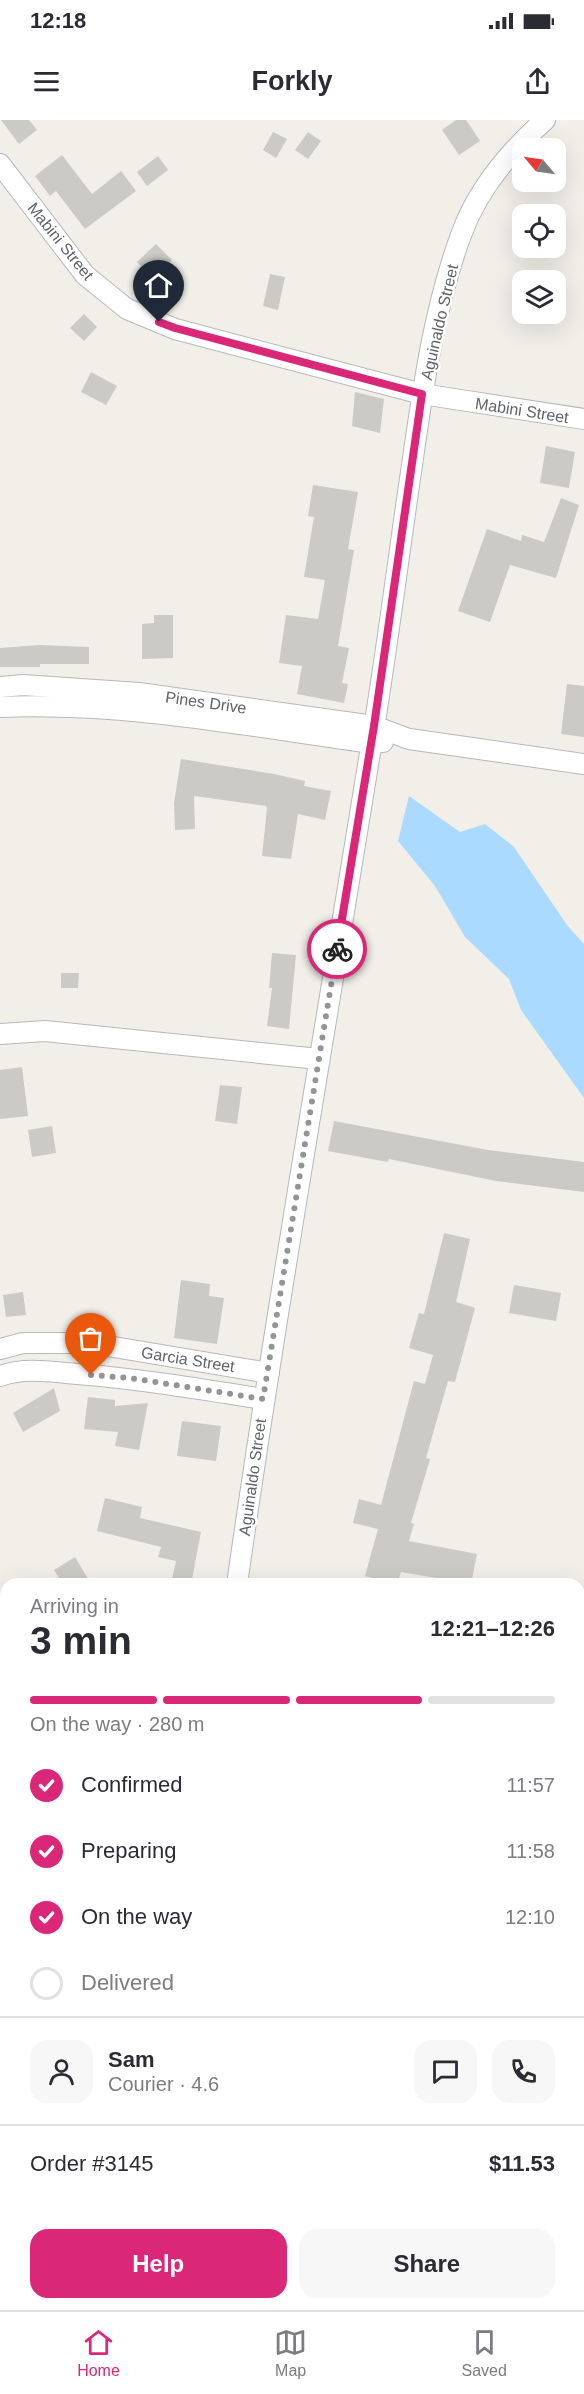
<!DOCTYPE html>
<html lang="en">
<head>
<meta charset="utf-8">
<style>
  body { margin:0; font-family:Arial,sans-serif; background:#f7f7f7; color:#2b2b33; height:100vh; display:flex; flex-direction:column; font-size:22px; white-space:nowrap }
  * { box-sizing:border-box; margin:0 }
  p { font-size:20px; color:#7c7c81 }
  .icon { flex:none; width:33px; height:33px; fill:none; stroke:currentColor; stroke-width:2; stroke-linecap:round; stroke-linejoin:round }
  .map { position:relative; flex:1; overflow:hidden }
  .sheet { position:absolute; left:0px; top:1458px; width:585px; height:732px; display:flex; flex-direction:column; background:#fff; border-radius:18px 18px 0 0; box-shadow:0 6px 24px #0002 }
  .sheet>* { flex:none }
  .needle { width:39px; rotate:299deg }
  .tools { position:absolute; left:512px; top:18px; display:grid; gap:12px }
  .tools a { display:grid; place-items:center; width:54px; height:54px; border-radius:12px; background:#fff; box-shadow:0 6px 24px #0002; font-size:30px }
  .pin { position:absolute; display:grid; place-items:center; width:51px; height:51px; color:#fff; margin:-62px -26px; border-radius:50% 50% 50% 0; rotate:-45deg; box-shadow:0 0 6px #0007 }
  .pin .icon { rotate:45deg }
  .courier { position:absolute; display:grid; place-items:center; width:60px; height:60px; margin:-30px; border:4px solid #db2777; border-radius:50%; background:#fff; color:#222; box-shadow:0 2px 8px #0007 }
  .summary em { font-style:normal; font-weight:700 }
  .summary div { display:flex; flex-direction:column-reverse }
  .summary { display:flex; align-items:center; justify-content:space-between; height:102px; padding:0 30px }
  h1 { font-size:39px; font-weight:700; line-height:45px }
  .bar { display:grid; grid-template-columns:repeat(4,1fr); gap:9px 6px; align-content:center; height:72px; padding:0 30px }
  .bar i { height:8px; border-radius:4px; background:#e1e1e2 }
  .bar .current { background:#db2777 }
  .bar p { grid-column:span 4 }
  .line { display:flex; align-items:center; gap:15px; padding:0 30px; border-top:2px solid #e1e1e2 }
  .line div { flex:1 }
  .round { display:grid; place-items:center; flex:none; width:63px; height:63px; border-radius:18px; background:#f7f7f7 }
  ol { padding:0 30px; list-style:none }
  li { display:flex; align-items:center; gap:18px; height:66px }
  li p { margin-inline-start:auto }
  li .icon { padding:6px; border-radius:50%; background:#db2777; color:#fff; stroke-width:4 }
  li:last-child { color:#7c7c81 }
  li i { width:33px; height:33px; border:3px solid #e1e1e2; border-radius:50% }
  .button { display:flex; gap:12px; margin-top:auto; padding:12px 30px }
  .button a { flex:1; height:69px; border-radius:18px; background:#db2777; color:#fff; font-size:24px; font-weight:700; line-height:69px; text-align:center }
  .button a+a { background:#f7f7f7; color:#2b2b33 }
  .status { display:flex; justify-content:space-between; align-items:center; height:42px; padding:0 30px; background:#fff; direction:ltr }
  .status svg { height:16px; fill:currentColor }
  header { display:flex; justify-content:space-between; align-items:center; height:78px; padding:0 30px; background:#fff; font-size:27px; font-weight:700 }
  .tab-bar { display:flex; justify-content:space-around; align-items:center; height:84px; border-top:2px solid #e1e1e2; background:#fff; font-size:16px; color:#7c7c81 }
  .tab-bar a { display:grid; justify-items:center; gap:3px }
  .tab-bar .current { color:#db2777 }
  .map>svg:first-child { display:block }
  .green { fill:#c5e8c5 }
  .water { fill:#aadaff }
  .building { fill:#cccac5 }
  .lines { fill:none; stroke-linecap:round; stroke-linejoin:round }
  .street-casing { stroke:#b5b8bc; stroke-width:22 }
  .street { stroke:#fff; stroke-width:20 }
  .done { stroke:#929495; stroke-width:6; stroke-dasharray:0 10.8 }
  .route { stroke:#db2777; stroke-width:8 }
  .labels { text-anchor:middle; stroke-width:5; stroke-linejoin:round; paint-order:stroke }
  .street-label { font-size:16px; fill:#5f6368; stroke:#fff }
</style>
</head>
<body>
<div class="status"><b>12:18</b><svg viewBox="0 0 49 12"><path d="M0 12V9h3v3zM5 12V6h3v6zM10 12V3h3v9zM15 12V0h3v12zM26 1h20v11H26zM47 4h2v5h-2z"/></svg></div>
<header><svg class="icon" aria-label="menu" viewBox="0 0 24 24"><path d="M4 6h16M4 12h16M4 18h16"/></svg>Forkly<svg class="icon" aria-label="share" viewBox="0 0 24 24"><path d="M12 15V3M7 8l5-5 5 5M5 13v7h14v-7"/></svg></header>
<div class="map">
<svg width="584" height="2190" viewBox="0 0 584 2190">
  <rect width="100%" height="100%" fill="#f1efe8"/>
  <path class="green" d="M 579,2042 L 584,2043 L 584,2190 L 409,2190 L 400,2184 L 579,2184 Z"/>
  <path class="water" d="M 409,676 L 460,712 L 485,704 L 514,727 L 567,805 L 584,824 L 584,978 L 521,890 L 509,859 L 465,817 L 435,766 L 398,721 Z"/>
  <g class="building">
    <path d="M 1,0 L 29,0 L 37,10 L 19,24 Z"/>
    <path d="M 456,0 L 466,0 L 480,21 L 459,35 L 442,10 Z"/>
    <path d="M 273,12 L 287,19 L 276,38 L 263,30 Z"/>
    <path d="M 308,12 L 321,21 L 308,39 L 295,30 Z"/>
    <path d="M 62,35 L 92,74 L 121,51 L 136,71 L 85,109 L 56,71 L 50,76 L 35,56 Z"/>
    <path d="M 158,36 L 168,50 L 147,66 L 137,52 Z"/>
    <path d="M 156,124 L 172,140 L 158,154 L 154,150 L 149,155 L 137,142 Z"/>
    <path d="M 270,154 L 285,157 L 278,190 L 263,186 Z"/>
    <path d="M 84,194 L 97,207 L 84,221 L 70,208 Z"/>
    <path d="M 91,252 L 117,266 L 106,285 L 81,272 Z"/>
    <path d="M 355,272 L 384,279 L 380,313 L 352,306 Z"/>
    <path d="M 546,326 L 575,332 L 569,368 L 540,363 Z"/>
    <path d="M 313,365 L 358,372 L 348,429 L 354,430 L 338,526 L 349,528 L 342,563 L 348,564 L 344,583 L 297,574 L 302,546 L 279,543 L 286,495 L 318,499 L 325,460 L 304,457 L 314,397 L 308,396 Z"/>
    <path d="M 561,378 L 579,385 L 556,458 L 510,445 L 490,502 L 458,491 L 487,409 L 521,421 L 522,415 L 544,422 Z"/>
    <path d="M 154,495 L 173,495 L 173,538 L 142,539 L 142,504 L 154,503 Z"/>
    <path d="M 39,525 L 89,527 L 89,544 L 40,544 L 40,547 L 0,547 L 0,528 Z"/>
    <path d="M 567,564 L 584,566 L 584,617 L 561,614 Z"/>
    <path d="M 181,639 L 274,654 L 305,661 L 304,666 L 331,671 L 325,700 L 298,694 L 291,739 L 262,736 L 267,688 L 266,686 L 194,676 L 195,709 L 175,710 L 174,683 Z"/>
    <path d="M 272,833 L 296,835 L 289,909 L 267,906 L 272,868 L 269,868 Z"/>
    <path d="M 61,853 L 79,853 L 78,868 L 61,868 Z"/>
    <path d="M 22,947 L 28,996 L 0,999 L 0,950 Z"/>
    <path d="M 220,965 L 242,967 L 237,1004 L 215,1001 Z"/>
    <path d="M 334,1001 L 488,1030 L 584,1042 L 584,1072 L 496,1061 L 389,1039 L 388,1042 L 328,1031 Z"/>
    <path d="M 52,1006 L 56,1033 L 32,1037 L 28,1010 Z"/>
    <path d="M 444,1113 L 470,1119 L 456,1182 L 475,1188 L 455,1262 L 448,1261 L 426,1338 L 430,1339 L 411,1403 L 414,1404 L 409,1421 L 477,1434 L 471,1464 L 401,1452 L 397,1464 L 395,1464 L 365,1456 L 378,1409 L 353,1403 L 359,1379 L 381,1385 L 414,1261 L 425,1264 L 433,1235 L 409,1228 L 419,1193 L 424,1194 Z"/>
    <path d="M 181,1160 L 210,1164 L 209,1176 L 224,1178 L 217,1224 L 174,1218 Z"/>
    <path d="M 514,1165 L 561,1173 L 556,1201 L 509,1193 Z"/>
    <path d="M 23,1172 L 26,1195 L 6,1197 L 3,1175 Z"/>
    <path d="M 54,1268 L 60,1291 L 23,1312 L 13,1293 Z"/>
    <path d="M 88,1277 L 115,1280 L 115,1286 L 148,1283 L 139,1330 L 115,1326 L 118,1312 L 84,1309 Z"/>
    <path d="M 182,1301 L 221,1306 L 216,1341 L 177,1336 Z"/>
    <path d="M 105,1378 L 142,1387 L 140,1398 L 201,1412 L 191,1464 L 171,1464 L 176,1441 L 158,1437 L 161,1427 L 97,1411 Z"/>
    <path d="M 75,1437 L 91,1464 L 63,1464 L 54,1450 Z"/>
  </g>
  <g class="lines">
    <defs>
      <g id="street">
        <path d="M 0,44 L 85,155 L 127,189 L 175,209 L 422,274 L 584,299"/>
        <path d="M 0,567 L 23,565 L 139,573 L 374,606 L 409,619 L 584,644"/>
        <path d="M 0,587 C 125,582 248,606 371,623 L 383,622"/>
        <path d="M 0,914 L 45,911 L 319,939"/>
        <path d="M 0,1229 L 23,1223 L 90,1223 L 269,1253"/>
        <path d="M 0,1256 C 25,1247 52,1252 77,1254 C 140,1259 201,1269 263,1279"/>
        <path d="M 237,1464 C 278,1178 328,894 374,608 C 388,521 399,433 412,345 C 423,268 434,188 461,115 C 477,70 510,31 545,0"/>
        <path d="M 579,1675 L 584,1675"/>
        <path d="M 0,1836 L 6,1831"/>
        <path d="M 0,1913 L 6,1917"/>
        <path d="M 579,2038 L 584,2039"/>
        <path d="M 368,2184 L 376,2190"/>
      </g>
    </defs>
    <use href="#street" class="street-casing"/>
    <use href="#street" class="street"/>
  </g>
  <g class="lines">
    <path class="done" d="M 91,1255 L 130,1258 L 263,1279 L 337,829"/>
    <path class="route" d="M 159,202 L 175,208 L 422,274 L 374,606 L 337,829"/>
  </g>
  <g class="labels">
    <g class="street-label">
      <text transform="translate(61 121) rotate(51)" y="6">Mabini Street</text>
      <text transform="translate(439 202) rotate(-77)" y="6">Aguinaldo Street</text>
      <text transform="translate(522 290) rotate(9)" y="6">Mabini Street</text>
      <text transform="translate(206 582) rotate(8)" y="6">Pines Drive</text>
      <text transform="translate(188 1239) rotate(9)" y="6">Garcia Street</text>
      <text transform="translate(252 1357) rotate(-82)" y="6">Aguinaldo Street</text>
    </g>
  </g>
</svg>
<div class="tools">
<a><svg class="needle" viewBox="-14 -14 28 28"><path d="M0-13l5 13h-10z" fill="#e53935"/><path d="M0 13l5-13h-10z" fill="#7c7c81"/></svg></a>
<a><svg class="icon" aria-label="locate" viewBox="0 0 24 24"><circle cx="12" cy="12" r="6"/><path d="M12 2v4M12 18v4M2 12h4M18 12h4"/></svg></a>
<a><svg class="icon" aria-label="layers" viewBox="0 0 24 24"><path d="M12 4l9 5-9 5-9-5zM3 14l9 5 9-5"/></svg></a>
</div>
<div class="pin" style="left:91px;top:1255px;background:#ea580c"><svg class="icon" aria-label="bag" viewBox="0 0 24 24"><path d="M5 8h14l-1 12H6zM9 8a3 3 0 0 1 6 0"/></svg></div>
<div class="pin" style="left:159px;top:202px;background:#1f2937"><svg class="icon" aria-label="home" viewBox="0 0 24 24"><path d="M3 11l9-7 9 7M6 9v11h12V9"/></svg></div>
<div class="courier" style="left:337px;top:829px"><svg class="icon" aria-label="bike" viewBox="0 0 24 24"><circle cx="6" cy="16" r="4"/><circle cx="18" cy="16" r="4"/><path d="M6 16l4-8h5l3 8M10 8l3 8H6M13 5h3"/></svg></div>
<section class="sheet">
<div class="summary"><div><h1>3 min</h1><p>Arriving in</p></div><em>12:21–12:26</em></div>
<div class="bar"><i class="current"></i><i class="current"></i><i class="current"></i><i></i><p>On the way · 280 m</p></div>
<ol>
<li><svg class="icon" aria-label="check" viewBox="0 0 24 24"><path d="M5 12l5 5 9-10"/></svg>Confirmed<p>11:57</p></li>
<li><svg class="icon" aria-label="check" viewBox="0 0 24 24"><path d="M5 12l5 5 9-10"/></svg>Preparing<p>11:58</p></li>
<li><svg class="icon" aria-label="check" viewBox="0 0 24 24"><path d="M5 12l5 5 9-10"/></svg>On the way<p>12:10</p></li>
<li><i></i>Delivered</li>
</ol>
<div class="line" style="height:108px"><a class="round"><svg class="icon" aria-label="person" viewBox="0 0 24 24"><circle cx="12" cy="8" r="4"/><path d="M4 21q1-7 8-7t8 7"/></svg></a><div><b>Sam</b><p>Courier · 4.6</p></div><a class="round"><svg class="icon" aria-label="chat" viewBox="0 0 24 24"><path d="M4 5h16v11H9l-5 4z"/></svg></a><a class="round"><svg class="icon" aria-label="phone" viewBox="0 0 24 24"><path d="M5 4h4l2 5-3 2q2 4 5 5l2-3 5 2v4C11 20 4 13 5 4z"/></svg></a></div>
<div class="line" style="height:78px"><div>Order #3145</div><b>$11.53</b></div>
<div class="button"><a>Help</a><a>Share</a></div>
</section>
</div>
<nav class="tab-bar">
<a class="current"><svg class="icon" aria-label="home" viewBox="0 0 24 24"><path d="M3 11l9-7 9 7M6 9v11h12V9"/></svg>Home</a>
<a><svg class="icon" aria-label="map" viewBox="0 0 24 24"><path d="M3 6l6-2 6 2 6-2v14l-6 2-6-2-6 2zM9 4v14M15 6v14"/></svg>Map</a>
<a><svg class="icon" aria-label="saved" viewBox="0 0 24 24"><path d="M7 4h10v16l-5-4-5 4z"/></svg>Saved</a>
</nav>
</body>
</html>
